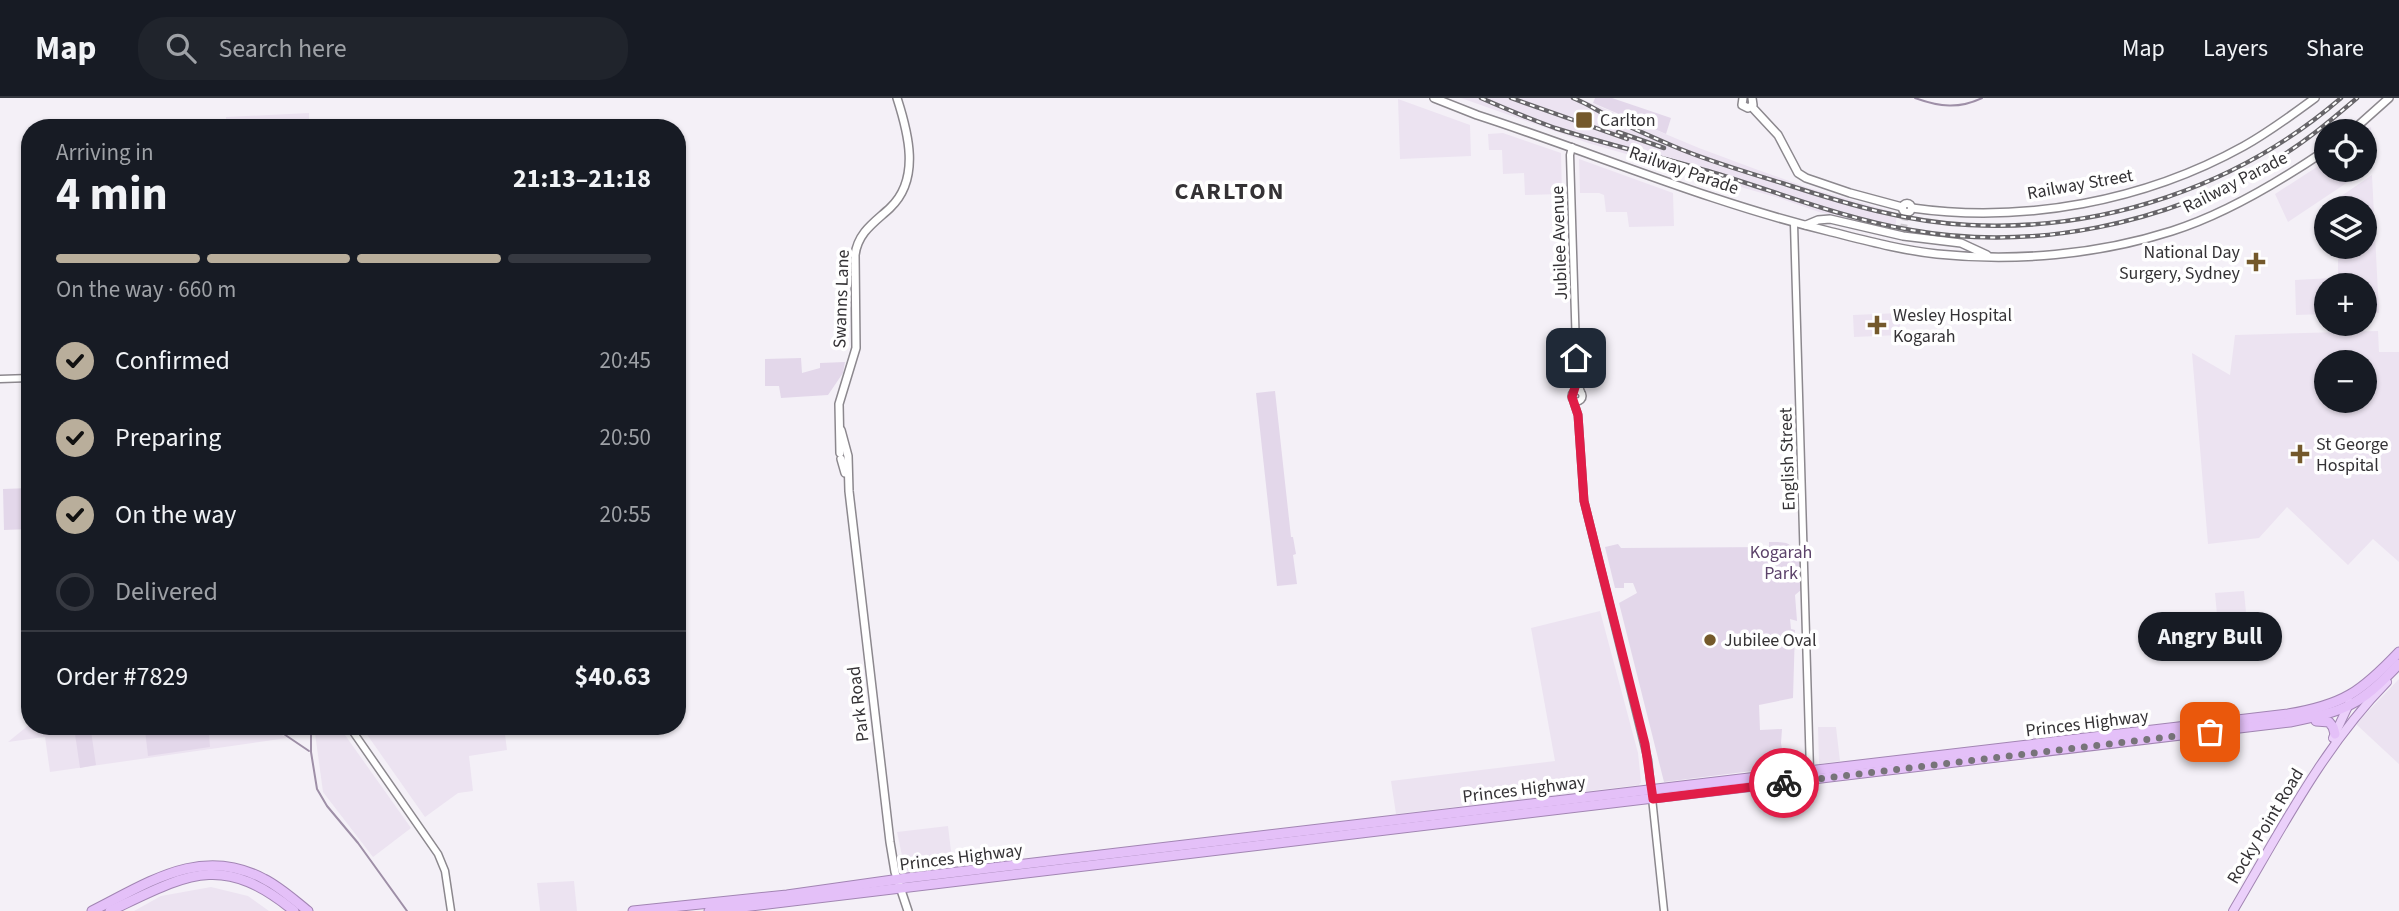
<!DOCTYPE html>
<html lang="en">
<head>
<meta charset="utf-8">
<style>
  body { margin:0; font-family:"Source Sans 3",sans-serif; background:#20242c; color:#f1f3f6; height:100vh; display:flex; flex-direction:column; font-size:26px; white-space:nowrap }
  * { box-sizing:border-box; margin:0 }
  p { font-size:23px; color:#9ea1a6 }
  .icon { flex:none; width:38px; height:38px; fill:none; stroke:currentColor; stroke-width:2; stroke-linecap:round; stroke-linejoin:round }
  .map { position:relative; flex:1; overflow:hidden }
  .drawer { position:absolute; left:21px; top:21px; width:665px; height:616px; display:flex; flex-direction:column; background:#171b24; border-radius:28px; box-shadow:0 2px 5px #0004 }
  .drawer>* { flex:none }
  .tools { position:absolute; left:2314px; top:21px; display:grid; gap:14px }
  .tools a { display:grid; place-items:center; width:63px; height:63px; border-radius:50%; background:#171b24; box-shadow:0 2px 5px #0004; font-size:35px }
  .pin { position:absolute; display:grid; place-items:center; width:60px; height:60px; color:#fff; margin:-30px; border-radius:14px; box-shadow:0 4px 10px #0006 }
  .courier { position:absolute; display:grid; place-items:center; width:70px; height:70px; margin:-35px; border:5px solid #e11d48; border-radius:50%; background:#fff; color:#222; box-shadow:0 2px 9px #0007 }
  .bubble { position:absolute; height:49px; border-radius:24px; background:#171b24; box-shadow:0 2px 5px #0004; font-size:23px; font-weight:700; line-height:49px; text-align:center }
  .summary em { font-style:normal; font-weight:700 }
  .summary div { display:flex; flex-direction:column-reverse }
  .summary { display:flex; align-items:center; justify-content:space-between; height:119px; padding:0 35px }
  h1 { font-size:46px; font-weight:700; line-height:52px }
  .bar { display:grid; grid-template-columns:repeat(4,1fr); gap:10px 7px; align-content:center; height:84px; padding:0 35px }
  .bar i { height:9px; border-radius:5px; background:#363941 }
  .bar .active { background:#b9ae9b }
  .bar p { grid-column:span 4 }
  .line { display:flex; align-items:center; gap:18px; padding:0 35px; border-top:2px solid #363941 }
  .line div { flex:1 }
  ol { padding:0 35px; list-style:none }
  li { display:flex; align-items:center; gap:21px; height:77px }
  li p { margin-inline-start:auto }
  li .icon { padding:7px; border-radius:50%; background:#b9ae9b; color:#111; stroke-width:4 }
  li:last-child { color:#9ea1a6 }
  li i { width:38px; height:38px; border:4px solid #363941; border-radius:50% }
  header { display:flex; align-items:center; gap:42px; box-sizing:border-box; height:98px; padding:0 35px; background:#171b24; border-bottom:2px solid #363941 }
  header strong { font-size:33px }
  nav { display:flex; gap:38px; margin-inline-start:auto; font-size:24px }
  .search { width:490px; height:63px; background:#20242c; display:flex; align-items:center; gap:18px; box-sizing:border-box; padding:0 24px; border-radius:28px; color:#9ea1a6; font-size:26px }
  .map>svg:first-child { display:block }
  .built { fill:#ece3f1; fill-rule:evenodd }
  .green { fill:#e3d7ea }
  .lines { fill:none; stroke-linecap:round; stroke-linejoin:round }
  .stream { stroke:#9e8fa7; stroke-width:2 }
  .secondary-tunnel { stroke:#cecad0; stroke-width:7; stroke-dasharray:7 3.5; stroke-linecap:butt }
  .tertiary-casing { stroke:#8c888e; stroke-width:9 }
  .secondary-casing { stroke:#8c888e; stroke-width:10 }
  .primary-casing { stroke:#a285b3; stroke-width:10 }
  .trunk-casing { stroke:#a285b3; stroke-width:11 }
  .tertiary { stroke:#fff; stroke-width:6 }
  .secondary { stroke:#fff; stroke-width:7 }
  .primary { stroke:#ebd0fa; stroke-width:8 }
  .trunk { stroke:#e4c0f8; stroke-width:9 }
  .rail-casing { stroke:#676569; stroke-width:4.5 }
  .rail { stroke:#fff; stroke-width:2; stroke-dasharray:5; stroke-linecap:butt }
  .done { stroke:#777479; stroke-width:7; stroke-dasharray:0 12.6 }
  .route { stroke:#e11d48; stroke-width:9 }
  .poi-dot { fill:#74592b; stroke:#fff; stroke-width:2.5 }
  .labels { text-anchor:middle; stroke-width:7; stroke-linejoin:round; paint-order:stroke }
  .poi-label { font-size:18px; fill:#343235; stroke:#fff; text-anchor:start }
  .street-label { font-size:18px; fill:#343235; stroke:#fff }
  .park-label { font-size:18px; fill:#5c426a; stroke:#fff }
  .district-label { font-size:24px; font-weight:bold; letter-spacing:2px; fill:#343235; stroke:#fff }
</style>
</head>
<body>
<header>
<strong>Map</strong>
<div class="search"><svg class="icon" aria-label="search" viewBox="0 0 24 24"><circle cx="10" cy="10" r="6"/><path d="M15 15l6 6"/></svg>Search here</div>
<nav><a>Map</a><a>Layers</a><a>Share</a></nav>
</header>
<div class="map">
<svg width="2399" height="813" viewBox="0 0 2399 813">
  <rect width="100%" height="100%" fill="#f4f0f7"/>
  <g class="built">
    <path d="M 1461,0 L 1579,0 L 1699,50 L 1758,72 L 1809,90 L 1897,115 L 1895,132 L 1819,114 L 1779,100 L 1588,45 Z"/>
    <path d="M 1398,1 L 1470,27 L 1471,58 L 1400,61 Z"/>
    <path d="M 309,15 L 309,30 L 226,30 L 226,19 Z"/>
    <path d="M 2371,29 L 2372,68 L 2288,124 L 2275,96 L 2326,63 L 2326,72 L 2364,72 L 2364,34 Z"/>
    <path d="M 1503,35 L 1561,55 L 1562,96 L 1525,97 L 1524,75 L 1503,76 L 1502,52 L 1489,52 L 1488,36 Z"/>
    <path d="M 1579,61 L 1673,95 L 1674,128 L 1629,129 L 1627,114 L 1606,114 L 1604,97 L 1599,95 L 1580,95 Z"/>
    <path d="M 2372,77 L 2379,215 L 2364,215 L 2364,187 L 2338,187 L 2338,149 L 2364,149 L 2364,110 L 2335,110 L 2334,103 Z"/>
    <path d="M 2332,180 L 2333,187 L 2326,187 L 2326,216 L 2296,217 L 2295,182 Z"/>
    <path d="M 1900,215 L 1900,237 L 1854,239 L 1853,217 Z"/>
    <path d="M 2378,233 L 2379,254 L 2399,254 L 2399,464 L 2373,441 L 2348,467 L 2287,409 L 2259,440 L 2208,446 L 2192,255 L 2230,277 L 2235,237 ZM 2326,264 L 2364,264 L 2364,303 L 2326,303 Z"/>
    <path d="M 2244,493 L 2247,525 L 2218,528 L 2215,495 Z"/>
    <path d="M 1600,513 L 1638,655 L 1641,684 L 1639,687 L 1396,716 L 1391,683 L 1555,663 L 1531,530 Z"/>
    <path d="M 2399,581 L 2399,666 L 2356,626 Z"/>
    <path d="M 30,626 L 30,628 L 267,628 L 287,640 L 50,674 L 45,639 L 8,644 Z"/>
    <path d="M 314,628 L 338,628 L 340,630 L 411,730 L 373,759 L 323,694 Z"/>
    <path d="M 361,628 L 504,628 L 507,652 L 469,658 L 473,693 L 458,695 L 425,719 Z"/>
    <path d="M 1818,629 L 1836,629 L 1840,663 L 1819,666 Z"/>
    <path d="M 948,728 L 953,769 L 909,774 L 905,772 L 897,734 Z"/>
    <path d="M 574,783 L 577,813 L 540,813 L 537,785 Z"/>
    <path d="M 211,789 L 248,798 L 269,813 L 134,813 L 161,798 Z"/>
  </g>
  <g class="green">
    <path d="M 1595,0 L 1612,0 L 1671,20 L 1666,36 L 1593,5 Z"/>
    <path d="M 801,260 L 802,275 L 820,270 L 820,265 L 845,264 L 843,275 L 828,297 L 781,300 L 779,288 L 765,288 L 765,261 Z"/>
    <path d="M 1275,293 L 1291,439 L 1293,439 L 1296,456 L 1293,457 L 1297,486 L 1277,488 L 1256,295 Z"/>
    <path d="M 30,390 L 30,431 L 4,432 L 3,391 Z"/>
    <path d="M 1769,444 C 1774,444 1782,444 1786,445 C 1804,452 1801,478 1801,492 L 1795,497 L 1797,523 L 1790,521 L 1791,531 L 1795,532 L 1793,600 L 1759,607 L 1760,632 L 1782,631 L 1781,645 L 1785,669 L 1664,684 L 1619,505 L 1637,495 L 1633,485 L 1624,485 L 1624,490 L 1615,490 L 1605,449 L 1618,446 L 1621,450 L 1769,449 Z"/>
    <path d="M 156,628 L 193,628 L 209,636 L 210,649 L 148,658 L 145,632 Z"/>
    <path d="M 91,633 L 96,667 L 80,670 L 75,636 Z"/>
  </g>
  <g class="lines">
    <g class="stream">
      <path d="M 1915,0 C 1940,9 1959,11 1982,0"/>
      <path d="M 272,628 L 309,653"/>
      <path d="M 311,628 L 311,654 L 317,691 L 327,708 L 358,745 L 407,813"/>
    </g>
    <path class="secondary-tunnel" d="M 1903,133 L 1906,116"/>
    <defs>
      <g id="tertiary">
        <path d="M 1572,49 L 1570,57 L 1577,283 L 1581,294"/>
        <path d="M 1794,126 L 1810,674"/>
        <path d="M 0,281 L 30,280"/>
        <circle cx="1577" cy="298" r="5.5"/>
        <path d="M 1573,302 L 1578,317 L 1584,403 L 1648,662 L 1664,813"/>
        <path d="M 349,628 L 438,756 L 445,773 L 451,813"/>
      </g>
      <g id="secondary">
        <path d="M 1434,0 L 1477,17 C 1594,55 1708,104 1828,133 C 1864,142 1900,152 1937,156 C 2014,164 2097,157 2172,133 C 2226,116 2279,84 2326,52"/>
        <path d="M 1743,0 L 1742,7 L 1748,10 L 1753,7 L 1752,0"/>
        <path d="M 1751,8 L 1778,37 L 1798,75 L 1806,80 L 1850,95 L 1902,109"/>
        <path d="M 2352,33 L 2389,0"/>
        <circle cx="1907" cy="110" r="4.5"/>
        <path d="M 1912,110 C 2024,126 2145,103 2244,48 C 2269,34 2292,17 2315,0"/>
        <path d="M 1806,127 L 1818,122 L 1830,121 L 1903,138 L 1961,145 L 1987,157"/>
        <path d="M 841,332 L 848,358 L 849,393 L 890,744 L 895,774 L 908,813"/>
        <path d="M 840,355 L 839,306 L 856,250 L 855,157 C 858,134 875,124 890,110 C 921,81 908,34 897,0"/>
        <path d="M 841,361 L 845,375"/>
      </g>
      <g id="primary">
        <path d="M 2333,640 L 2350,604"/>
        <path d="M 2233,813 C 2280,734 2322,650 2387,584"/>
      </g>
      <g id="trunk">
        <path d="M 2316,623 L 2329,624 L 2333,629 L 2335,636"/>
        <path d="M 92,813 C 148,785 201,747 264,781 C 280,789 294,802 308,813"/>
        <path d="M 110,813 C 186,777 221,753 294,813"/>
        <path d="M 633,813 L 787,797 L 907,780 L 2288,616 C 2343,607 2361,594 2399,554"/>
        <path d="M 709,813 L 2290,624 C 2346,613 2359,608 2399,566"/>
      </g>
    </defs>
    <use href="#tertiary" class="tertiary-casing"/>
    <use href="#secondary" class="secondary-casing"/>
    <use href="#primary" class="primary-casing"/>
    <use href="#trunk" class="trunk-casing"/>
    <use href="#tertiary" class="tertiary"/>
    <use href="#secondary" class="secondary"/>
    <use href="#primary" class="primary"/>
    <use href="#trunk" class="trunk"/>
    <defs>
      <g id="rail">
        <path d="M 1481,0 C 1506,11 1530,21 1555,30 C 1605,46 1657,58 1708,73 C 1775,93 1841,120 1911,132 C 2034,154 2165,126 2273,63 C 2303,46 2330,23 2357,0"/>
        <path d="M 1511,0 L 1627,41"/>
        <path d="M 1573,0 C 1586,5 1598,13 1610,19 C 1631,30 1652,39 1673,48 C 1710,64 1750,75 1788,87 C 1847,106 1906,124 1969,127 C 2103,134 2239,88 2341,0"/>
        <path d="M 1618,34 L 1664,50"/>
      </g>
    </defs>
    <use href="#rail" class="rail-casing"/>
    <use href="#rail" class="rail"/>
  </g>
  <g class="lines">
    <path class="done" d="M 1784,685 L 2210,634"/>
    <path class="route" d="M 1576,260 L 1577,283 L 1572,299 L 1578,317 L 1584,403 L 1645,646 L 1653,701 L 1784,685"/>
  </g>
  <g class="poi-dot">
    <rect x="1575" y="13" width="18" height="18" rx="3.5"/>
    <path d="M2252.5 153.5h7v7h7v7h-7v7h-7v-7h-7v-7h7z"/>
    <path d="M1873.5 216.5h7v7h7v7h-7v7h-7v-7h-7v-7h7z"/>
    <path d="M2296.5 345.5h7v7h7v7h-7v7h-7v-7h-7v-7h7z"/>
    <circle cx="1710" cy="542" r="7"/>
  </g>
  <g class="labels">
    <g class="poi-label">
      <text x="1600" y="28">Carlton</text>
      <text x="2240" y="160" text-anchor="end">National Day<tspan x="2240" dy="21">Surgery, Sydney</tspan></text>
      <text x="1893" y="223">Wesley Hospital<tspan x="1893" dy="21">Kogarah</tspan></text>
      <text x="2316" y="352">St George<tspan x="2316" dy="21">Hospital</tspan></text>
      <text x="1724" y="548">Jubilee Oval</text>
    </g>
    <g class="street-label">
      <text transform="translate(1684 72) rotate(19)" y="6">Railway Parade</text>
      <text transform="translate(2235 84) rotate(-27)" y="6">Railway Parade</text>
      <text transform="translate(2080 86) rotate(-10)" y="6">Railway Street</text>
      <text transform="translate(1559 145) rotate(-92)" y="6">Jubilee Avenue</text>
      <text transform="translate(841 201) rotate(-88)" y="6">Swanns Lane</text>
      <text transform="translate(1787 361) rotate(-92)" y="6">English Street</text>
      <text transform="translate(858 606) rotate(-97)" y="6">Park Road</text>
      <text transform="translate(2087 625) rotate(-7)" y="6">Princes Highway</text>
      <text transform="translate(1524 691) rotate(-7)" y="6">Princes Highway</text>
      <text transform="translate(2265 728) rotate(-59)" y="6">Rocky Point Road</text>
      <text transform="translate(961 759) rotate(-7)" y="6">Princes Highway</text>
    </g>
    <g class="park-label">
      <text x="1781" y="460">Kogarah<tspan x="1781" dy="21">Park</tspan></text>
    </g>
    <g class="district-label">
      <text x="1230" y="101">CARLTON</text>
    </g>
  </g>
</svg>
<div class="tools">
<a><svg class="icon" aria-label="locate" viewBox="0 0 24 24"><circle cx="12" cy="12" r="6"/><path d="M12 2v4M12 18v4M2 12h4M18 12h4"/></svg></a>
<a><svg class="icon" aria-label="layers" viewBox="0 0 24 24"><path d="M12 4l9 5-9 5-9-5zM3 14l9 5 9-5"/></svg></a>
<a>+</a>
<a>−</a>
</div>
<div class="pin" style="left:2210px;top:634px;background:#ea580c"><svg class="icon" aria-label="bag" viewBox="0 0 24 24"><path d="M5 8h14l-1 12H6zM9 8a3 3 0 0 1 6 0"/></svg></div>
<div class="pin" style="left:1576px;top:260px;background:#1f2937"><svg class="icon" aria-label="home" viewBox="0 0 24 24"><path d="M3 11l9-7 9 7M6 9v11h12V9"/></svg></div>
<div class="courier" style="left:1784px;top:685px"><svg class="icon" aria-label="bike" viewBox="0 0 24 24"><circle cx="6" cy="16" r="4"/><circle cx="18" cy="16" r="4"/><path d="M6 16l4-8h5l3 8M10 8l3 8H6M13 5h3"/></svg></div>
<div class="bubble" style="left:2138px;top:514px;width:144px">Angry Bull</div>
<section class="drawer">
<div class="summary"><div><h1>4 min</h1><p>Arriving in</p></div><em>21:13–21:18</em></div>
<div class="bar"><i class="active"></i><i class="active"></i><i class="active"></i><i></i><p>On the way · 660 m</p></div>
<ol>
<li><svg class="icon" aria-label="check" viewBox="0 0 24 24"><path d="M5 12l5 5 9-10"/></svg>Confirmed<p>20:45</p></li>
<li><svg class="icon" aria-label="check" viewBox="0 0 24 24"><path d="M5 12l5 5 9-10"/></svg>Preparing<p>20:50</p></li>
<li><svg class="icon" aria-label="check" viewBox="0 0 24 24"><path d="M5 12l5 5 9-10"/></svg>On the way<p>20:55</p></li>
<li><i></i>Delivered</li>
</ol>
<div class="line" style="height:91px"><div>Order #7829</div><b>$40.63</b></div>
</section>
</div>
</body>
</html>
